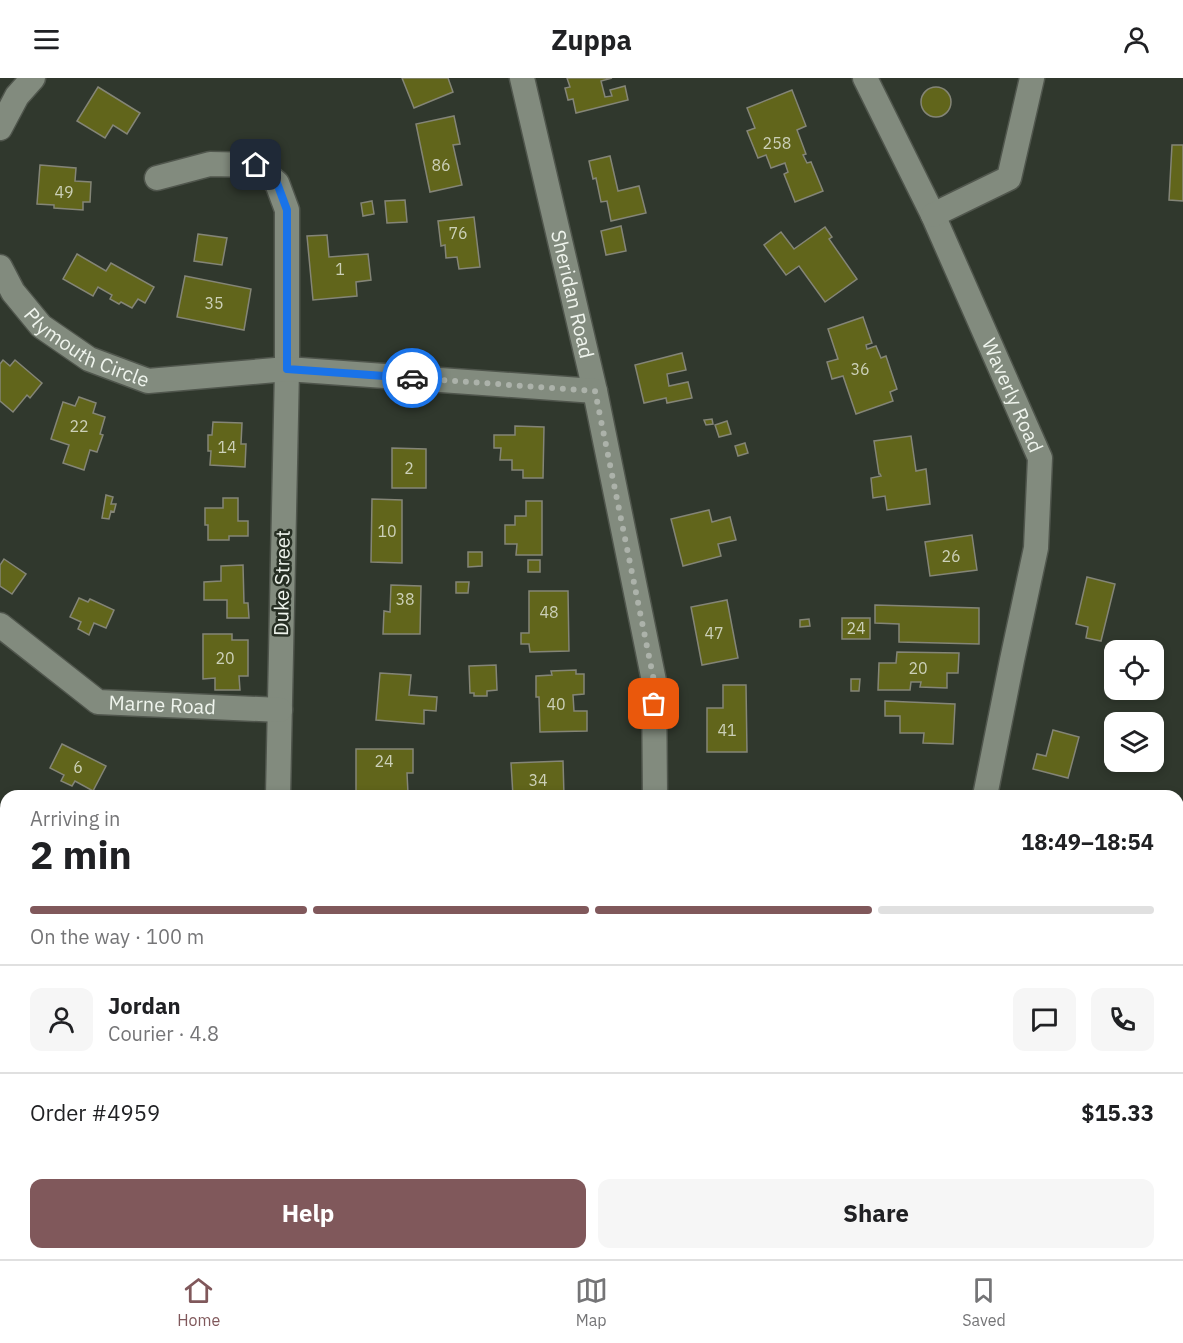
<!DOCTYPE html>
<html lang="en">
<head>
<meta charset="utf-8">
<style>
  body { margin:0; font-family:"IBM Plex Sans",sans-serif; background:#f6f6f6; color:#202124; height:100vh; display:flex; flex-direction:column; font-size:22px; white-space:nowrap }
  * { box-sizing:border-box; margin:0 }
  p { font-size:20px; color:#757577 }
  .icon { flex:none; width:33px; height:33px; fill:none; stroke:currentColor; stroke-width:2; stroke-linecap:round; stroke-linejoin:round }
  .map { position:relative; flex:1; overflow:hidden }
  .details { position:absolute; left:0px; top:712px; width:1184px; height:470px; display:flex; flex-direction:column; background:#fff; border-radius:18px 18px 0 0; box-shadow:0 3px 9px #0003 }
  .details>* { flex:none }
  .tools { position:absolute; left:1104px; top:562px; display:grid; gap:12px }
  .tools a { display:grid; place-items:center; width:60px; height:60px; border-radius:12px; background:#fff; box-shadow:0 3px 9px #0003; font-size:30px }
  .pin { position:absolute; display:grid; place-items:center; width:51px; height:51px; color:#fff; margin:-26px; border-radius:12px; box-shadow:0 3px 9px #0006 }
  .courier { position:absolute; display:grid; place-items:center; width:60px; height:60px; margin:-30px; border:4px solid #1a73e8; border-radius:50%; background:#fff; color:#222; box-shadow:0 2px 8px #0007 }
  .headline em { font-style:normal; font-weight:700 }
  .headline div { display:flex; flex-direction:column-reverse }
  .headline { display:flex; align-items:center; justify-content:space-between; height:102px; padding:0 30px }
  h1 { font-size:39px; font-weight:700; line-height:45px }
  .bar { display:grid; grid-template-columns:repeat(4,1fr); gap:9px 6px; align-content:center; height:72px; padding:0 30px }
  .bar i { height:8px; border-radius:4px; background:#e0e0e0 }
  .bar .active { background:#80585b }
  .bar p { grid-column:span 4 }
  .line { display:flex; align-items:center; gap:15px; padding:0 30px; border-top:2px solid #e0e0e0 }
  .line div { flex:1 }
  .round { display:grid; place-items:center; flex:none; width:63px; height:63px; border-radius:12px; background:#f6f6f6 }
  .action { display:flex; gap:12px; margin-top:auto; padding:12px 30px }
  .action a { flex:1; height:69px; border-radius:12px; background:#80585b; color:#fff; font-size:24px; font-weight:700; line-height:69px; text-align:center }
  .action a+a { background:#f6f6f6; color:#202124 }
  header { display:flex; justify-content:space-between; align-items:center; height:78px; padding:0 30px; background:#fff; font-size:27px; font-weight:700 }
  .menu { display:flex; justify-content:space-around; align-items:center; height:84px; border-top:2px solid #e0e0e0; background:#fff; font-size:16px; color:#757577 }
  .menu a { display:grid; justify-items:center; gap:3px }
  .menu .active { color:#80585b }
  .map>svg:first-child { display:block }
  .building { fill:#61651b; stroke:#848577; stroke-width:1.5 }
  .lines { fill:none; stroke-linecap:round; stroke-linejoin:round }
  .minor-casing { stroke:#50564d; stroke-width:27 }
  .tertiary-casing { stroke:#50564d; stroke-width:33 }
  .minor { stroke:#828b7e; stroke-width:24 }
  .tertiary { stroke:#828b7e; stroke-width:30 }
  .done { stroke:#acb2aa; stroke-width:6; stroke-dasharray:0 10.8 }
  .route { stroke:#1a73e8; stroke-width:8 }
  .labels { text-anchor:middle; stroke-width:5; stroke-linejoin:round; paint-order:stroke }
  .number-label { font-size:16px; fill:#ccd0b8 }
  .street-label { font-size:20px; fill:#eff4ed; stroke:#262e23 }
</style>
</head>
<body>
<header><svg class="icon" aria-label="menu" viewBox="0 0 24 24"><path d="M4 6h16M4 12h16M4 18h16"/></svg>Zuppa<svg class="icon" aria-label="person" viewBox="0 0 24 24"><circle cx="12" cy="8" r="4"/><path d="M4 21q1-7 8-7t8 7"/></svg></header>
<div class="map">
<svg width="1183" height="1181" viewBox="0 0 1183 1181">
  <rect width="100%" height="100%" fill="#30382d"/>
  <g class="building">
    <path d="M 402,0 L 448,0 L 453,14 L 414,30 Z"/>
    <path d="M 567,0 L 612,0 L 601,3 L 605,19 L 612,18 L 610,12 L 625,8 L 628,22 L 576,35 L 573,21 L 568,22 L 565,10 L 570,9 Z"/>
    <circle cx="936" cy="24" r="15"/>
    <path d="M 98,9 L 140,35 L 127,56 L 113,47 L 105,60 L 77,43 Z"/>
    <path d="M 792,12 L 806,48 L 797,52 L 806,76 L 803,77 L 807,85 L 811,84 L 823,113 L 795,124 L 784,96 L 788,94 L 785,85 L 771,90 L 766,77 L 758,80 L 747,53 L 755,50 L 747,30 Z"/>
    <path d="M 454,38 L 460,66 L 453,67 L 462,107 L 430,114 L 416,46 Z"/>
    <path d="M 1172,67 L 1183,67 L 1183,123 L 1169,122 Z"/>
    <path d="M 610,78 L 618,113 L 639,108 L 646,135 L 611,143 L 607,123 L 601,124 L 596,100 L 593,101 L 589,83 Z"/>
    <path d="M 40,87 L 76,90 L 75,103 L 91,104 L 90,124 L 83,124 L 83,132 L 54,130 L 54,127 L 37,126 Z"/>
    <path d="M 405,122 L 407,144 L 387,145 L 385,123 Z"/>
    <path d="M 372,123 L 374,136 L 363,138 L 361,125 Z"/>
    <path d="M 474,139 L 480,189 L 459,191 L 457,179 L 446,180 L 445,167 L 441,168 L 438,143 Z"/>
    <path d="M 621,148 L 626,173 L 606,177 L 601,153 Z"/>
    <path d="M 825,149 L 832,159 L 829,161 L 857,201 L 825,224 L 799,188 L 786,197 L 764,167 L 781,154 L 794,171 Z"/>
    <path d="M 198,156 L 227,160 L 222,187 L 194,183 Z"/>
    <path d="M 327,157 L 329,179 L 368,176 L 371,202 L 356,204 L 357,218 L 313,222 L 307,158 Z"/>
    <path d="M 77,176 L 106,193 L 111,185 L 154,209 L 145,225 L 138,221 L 132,230 L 121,224 L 119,226 L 110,221 L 112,217 L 98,209 L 93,218 L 63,201 Z"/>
    <path d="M 185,198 L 251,211 L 244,252 L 177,239 Z"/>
    <path d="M 863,239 L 872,265 L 866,267 L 867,271 L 876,268 L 881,280 L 886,278 L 897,311 L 890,314 L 893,323 L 856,336 L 843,298 L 832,301 L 827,284 L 838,281 L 828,251 Z"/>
    <path d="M 682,275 L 686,292 L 667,296 L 669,308 L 688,304 L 692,320 L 667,325 L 666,320 L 644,325 L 635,287 Z"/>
    <path d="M 3,282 L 10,288 L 15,282 L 42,305 L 30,320 L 27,317 L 13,334 L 0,323 L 0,286 Z"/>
    <path d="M 79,319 L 96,325 L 93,335 L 105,339 L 100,356 L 103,357 L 97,374 L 90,372 L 84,392 L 63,385 L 69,367 L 51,361 L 63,324 L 75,328 Z"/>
    <path d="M 712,341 L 713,346 L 706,347 L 704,342 Z"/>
    <path d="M 727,343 L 731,356 L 719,359 L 715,347 Z"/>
    <path d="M 213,344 L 242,345 L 241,366 L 246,366 L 245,389 L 210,387 L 211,373 L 208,373 L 208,357 L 212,357 Z"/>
    <path d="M 515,348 L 544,349 L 543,400 L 523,400 L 523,392 L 512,392 L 512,382 L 500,382 L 501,370 L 494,370 L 494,357 L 515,357 Z"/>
    <path d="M 911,358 L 916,393 L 926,391 L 930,426 L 887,432 L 885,418 L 873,420 L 871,400 L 881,398 L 880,396 L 879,396 L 874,363 Z"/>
    <path d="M 745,365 L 748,375 L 738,378 L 735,368 Z"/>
    <path d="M 392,370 L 426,371 L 426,410 L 392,410 Z"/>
    <path d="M 106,417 L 113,419 L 111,426 L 116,426 L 114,434 L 111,433 L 109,441 L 102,440 Z"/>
    <path d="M 223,420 L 238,420 L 238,443 L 248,443 L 248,458 L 229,458 L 229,462 L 208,462 L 208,447 L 205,447 L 205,430 L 223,430 Z"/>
    <path d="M 372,421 L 402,422 L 402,485 L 371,484 Z"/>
    <path d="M 526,423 L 542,423 L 542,477 L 516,477 L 517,466 L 505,466 L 505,447 L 515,447 L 515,438 L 526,438 Z"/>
    <path d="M 709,432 L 712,444 L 730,439 L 736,462 L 718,466 L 721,478 L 683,488 L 671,441 Z"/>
    <path d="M 972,457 L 977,492 L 930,498 L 925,464 Z"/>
    <path d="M 468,474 L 482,474 L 482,488 L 468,489 Z"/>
    <path d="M 4,481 L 26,496 L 12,516 L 0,508 L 0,487 Z"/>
    <rect x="528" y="482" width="12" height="12"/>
    <path d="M 243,487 L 244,525 L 248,525 L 249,540 L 227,540 L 227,522 L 204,522 L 204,504 L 221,503 L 221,488 Z"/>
    <path d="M 1087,499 L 1115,506 L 1101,563 L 1086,560 L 1088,549 L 1076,546 Z"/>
    <path d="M 456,504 L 469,504 L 468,515 L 456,515 Z"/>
    <path d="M 391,507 L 421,508 L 420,556 L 383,556 L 384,533 L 390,534 Z"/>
    <path d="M 529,513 L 568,513 L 569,573 L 530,574 L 529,566 L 521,566 L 521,555 L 529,555 Z"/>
    <path d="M 79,520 L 88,524 L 90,521 L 114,532 L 106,550 L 94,545 L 89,557 L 78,551 L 81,544 L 70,539 Z"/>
    <path d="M 727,522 L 738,580 L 702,587 L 691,529 Z"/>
    <path d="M 875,527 L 979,530 L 979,566 L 899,564 L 899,546 L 875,545 Z"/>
    <rect x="842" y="540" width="28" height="21"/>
    <path d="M 809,541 L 810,548 L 800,549 L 800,542 Z"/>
    <path d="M 203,556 L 232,556 L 232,562 L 248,562 L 248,598 L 239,598 L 240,612 L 215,612 L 215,600 L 203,601 Z"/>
    <path d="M 897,574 L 959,575 L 958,595 L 947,595 L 947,610 L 920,609 L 921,604 L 911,604 L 910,612 L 878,612 L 879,585 L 896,585 Z"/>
    <path d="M 496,587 L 497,612 L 487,613 L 487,618 L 474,618 L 474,615 L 470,615 L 469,588 Z"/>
    <path d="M 576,592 L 576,596 L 584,596 L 584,616 L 573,617 L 574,633 L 587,633 L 587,653 L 540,654 L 539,619 L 536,619 L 536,598 L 552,597 L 551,593 Z"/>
    <path d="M 380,595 L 411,597 L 409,617 L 437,619 L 436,633 L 424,632 L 424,646 L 376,642 Z"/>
    <path d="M 851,601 L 860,601 L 859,613 L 851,613 Z"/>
    <path d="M 723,607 L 746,607 L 747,674 L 707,674 L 707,630 L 723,630 Z"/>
    <path d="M 885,623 L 955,626 L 953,666 L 923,665 L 924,655 L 900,655 L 900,638 L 885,638 Z"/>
    <path d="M 1053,652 L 1079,659 L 1068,700 L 1033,691 L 1037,676 L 1046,678 Z"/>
    <path d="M 62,666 L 106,688 L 93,713 L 75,703 L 72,708 L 61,703 L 64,697 L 50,690 Z"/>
    <path d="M 356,671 L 413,671 L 413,695 L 407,695 L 408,715 L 356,715 Z"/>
    <path d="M 563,683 L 564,718 L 513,718 L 511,685 Z"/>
    <path d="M 0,774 L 6,781 L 6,796 L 0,802 Z"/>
    <path d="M 6,808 L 6,852 L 0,856 L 0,812 Z"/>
    <path d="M 6,912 L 6,937 L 0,924 L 0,915 Z"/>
    <path d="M 186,1176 L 235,1176 L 234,1181 L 185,1181 Z"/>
    <path d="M 864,1176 L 893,1176 L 893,1181 L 863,1181 Z"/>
    <path d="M 996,1176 L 1024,1176 L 1024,1179 Z"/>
  </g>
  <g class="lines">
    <defs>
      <g id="minor">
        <path id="s1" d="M 522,0 L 595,313 L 654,603 L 655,718"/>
        <path id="s2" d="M 865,0 L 933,137 L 1040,380 L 1036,470 L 1012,582 L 985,718"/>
        <path d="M 0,50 L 17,18 L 33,0"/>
        <path d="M 157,100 L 210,86 L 256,87 L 277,105 L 287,132 L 287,291 L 278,718"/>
        <path d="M 933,137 L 1009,100 L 1032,0"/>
        <path id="s3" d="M 0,189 L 13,214 L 41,248 L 89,281 L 148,303 L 287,291 L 595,313"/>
        <path id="s4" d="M 0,547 L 98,624 L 280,632"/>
        <path d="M 0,1035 L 6,1049"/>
        <path d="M 936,1181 L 937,1176"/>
      </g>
      <g id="tertiary">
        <path d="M 0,1069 L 6,1068"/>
        <path d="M 645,1176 L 657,1181"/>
      </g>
    </defs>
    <use href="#minor" class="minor-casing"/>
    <use href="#tertiary" class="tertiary-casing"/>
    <use href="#minor" class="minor"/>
    <use href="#tertiary" class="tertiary"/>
  </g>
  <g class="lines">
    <path class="done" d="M 412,300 L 595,313 L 654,603 L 654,626"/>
    <path class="route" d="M 256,87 L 277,105 L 287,132 L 287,291 L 412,300"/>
  </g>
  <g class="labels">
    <g class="number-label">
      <text x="777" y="71">258</text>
      <text x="441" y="93">86</text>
      <text x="64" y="120">49</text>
      <text x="458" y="161">76</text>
      <text x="340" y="197">1</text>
      <text x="214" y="231">35</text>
      <text x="860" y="297">36</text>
      <text x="79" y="354">22</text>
      <text x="227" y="375">14</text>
      <text x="409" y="396">2</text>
      <text x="387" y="459">10</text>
      <text x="951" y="484">26</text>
      <text x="405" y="527">38</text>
      <text x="549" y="540">48</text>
      <text x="856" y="556">24</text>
      <text x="714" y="561">47</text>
      <text x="225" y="586">20</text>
      <text x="918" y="596">20</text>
      <text x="556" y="632">40</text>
      <text x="727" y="658">41</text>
      <text x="384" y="689">24</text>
      <text x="78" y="695">6</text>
      <text x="538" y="708">34</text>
    </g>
    <g class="street-label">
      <text dy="7" stroke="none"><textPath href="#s1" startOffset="222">Sheridan Road</textPath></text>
      <text dy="7" stroke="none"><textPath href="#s3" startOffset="123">Plymouth Circle</textPath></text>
      <text dy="7" stroke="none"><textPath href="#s2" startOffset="350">Waverly Road</textPath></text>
      <text transform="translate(282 505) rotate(-89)" y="7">Duke Street</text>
      <text dy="7" stroke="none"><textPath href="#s4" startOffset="189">Marne Road</textPath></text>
    </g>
  </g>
</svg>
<div class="tools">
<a><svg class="icon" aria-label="locate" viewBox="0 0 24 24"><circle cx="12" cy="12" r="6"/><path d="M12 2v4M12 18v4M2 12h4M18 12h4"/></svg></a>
<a><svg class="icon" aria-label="layers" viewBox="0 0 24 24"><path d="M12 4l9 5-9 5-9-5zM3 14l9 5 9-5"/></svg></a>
</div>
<div class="pin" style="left:654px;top:626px;background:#ea580c"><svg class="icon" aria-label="bag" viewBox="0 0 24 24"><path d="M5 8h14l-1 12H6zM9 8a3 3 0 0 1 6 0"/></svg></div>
<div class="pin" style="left:256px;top:87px;background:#1f2937"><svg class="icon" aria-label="home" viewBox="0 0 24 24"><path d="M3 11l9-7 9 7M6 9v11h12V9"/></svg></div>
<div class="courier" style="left:412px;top:300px"><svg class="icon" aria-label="car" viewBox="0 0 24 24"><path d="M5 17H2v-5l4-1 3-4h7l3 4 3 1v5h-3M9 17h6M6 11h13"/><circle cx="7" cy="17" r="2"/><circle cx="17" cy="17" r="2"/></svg></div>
<section class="details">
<div class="headline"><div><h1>2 min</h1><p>Arriving in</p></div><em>18:49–18:54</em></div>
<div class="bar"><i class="active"></i><i class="active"></i><i class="active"></i><i></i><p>On the way · 100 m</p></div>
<div class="line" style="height:108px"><a class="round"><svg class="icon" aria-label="person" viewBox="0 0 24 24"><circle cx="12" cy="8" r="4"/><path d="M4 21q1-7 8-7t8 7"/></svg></a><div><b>Jordan</b><p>Courier · 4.8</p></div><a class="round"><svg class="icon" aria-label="chat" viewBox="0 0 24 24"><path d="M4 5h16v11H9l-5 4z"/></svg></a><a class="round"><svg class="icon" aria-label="phone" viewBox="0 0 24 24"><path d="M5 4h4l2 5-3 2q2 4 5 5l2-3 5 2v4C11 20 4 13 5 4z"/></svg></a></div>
<div class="line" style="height:78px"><div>Order #4959</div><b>$15.33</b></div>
<div class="action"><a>Help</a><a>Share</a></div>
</section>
</div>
<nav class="menu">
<a class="active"><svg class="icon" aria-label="home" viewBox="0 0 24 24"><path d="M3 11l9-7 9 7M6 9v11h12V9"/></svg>Home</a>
<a><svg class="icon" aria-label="map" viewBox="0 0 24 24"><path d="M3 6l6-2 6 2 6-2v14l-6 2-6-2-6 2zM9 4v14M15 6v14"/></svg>Map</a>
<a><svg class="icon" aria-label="saved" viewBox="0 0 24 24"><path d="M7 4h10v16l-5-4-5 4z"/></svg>Saved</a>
</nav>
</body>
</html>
